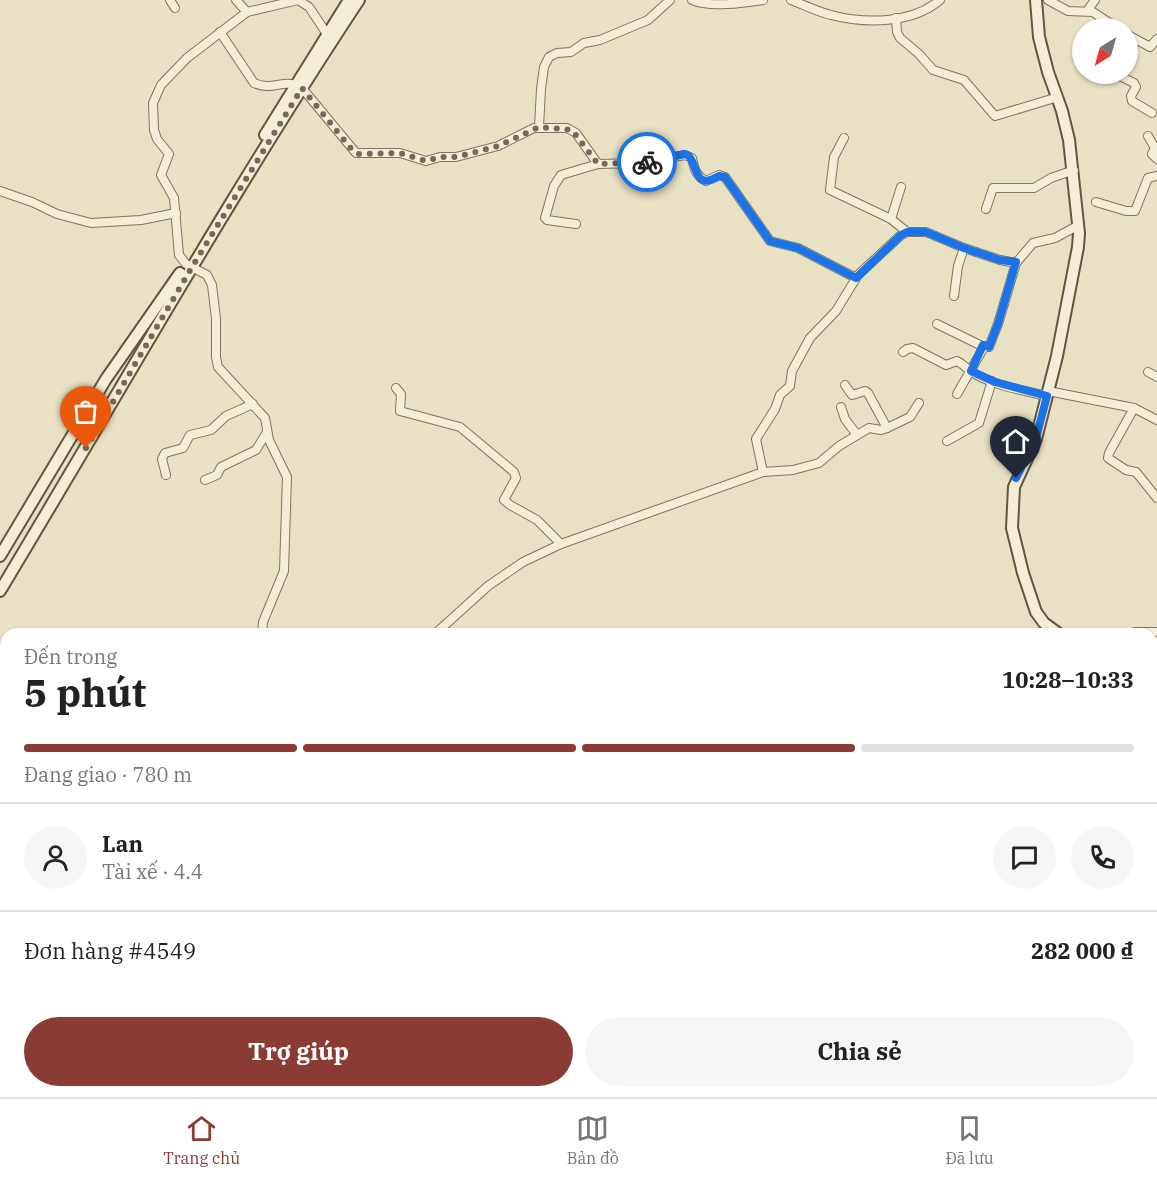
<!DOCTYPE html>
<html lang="vi">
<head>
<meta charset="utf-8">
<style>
  body { margin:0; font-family:"IBM Plex Serif",serif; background:#f6f6f6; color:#222; height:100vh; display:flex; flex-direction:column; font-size:22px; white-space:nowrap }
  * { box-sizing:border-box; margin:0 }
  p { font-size:20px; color:#767676 }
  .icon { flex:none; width:33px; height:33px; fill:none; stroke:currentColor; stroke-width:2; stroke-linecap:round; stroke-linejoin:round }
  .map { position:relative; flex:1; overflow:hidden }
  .panel { position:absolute; left:0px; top:628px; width:1158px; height:470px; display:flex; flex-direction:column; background:#fff; border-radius:18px 18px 0 0; box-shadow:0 2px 4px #0004 }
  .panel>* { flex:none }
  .needle { width:39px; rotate:217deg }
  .tools { position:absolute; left:1072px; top:18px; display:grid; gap:12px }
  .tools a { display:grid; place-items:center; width:66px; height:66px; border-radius:50%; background:#fff; box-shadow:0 2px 4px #0004; font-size:30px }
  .pin { position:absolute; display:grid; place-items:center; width:51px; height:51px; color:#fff; margin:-62px -26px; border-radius:50% 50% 50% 0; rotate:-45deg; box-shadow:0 0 6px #0007 }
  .pin .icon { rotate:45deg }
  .courier { position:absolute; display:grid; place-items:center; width:60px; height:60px; margin:-30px; border:4px solid #1a73e8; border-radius:50%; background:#fff; color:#222; box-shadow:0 2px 8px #0007 }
  .headline em { font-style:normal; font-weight:700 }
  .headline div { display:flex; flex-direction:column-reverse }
  .headline { display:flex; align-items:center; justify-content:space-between; height:102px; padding:0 24px }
  h1 { font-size:39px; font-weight:700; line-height:45px }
  .bar { display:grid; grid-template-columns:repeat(4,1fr); gap:9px 6px; align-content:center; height:72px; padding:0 24px }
  .bar i { height:8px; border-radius:4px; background:#e0e0e0 }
  .bar .active { background:#893b34 }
  .bar p { grid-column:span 4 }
  .line { display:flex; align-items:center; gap:15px; padding:0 24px; border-top:2px solid #e0e0e0 }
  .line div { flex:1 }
  .round { display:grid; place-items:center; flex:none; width:63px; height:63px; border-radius:32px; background:#f6f6f6 }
  .cta { display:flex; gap:12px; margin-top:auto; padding:12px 24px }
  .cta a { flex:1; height:69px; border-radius:36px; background:#893b34; color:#fff; font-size:24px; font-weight:700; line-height:69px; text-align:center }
  .cta a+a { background:#f6f6f6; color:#222 }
  .menu { display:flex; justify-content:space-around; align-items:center; height:84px; border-top:2px solid #e0e0e0; background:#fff; font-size:16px; color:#767676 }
  .menu a { display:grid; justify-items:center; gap:3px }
  .menu .active { color:#893b34 }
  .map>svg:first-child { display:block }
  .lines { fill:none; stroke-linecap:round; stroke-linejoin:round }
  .street-casing { stroke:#81745d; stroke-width:10 }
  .secondary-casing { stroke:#635540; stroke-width:14 }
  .highway-casing { stroke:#4f4230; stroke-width:16 }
  .street { stroke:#f4eed6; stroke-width:8 }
  .secondary { stroke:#f4eed6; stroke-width:10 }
  .highway { stroke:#cfa85e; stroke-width:14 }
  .done { stroke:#736a59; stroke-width:6; stroke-dasharray:0 10.8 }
  .route { stroke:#1a73e8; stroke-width:8 }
</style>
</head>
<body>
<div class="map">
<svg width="1157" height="1097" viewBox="0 0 1157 1097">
  <rect width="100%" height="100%" fill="#e9e1c4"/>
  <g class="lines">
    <defs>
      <g id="street">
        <path d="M 170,0 L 175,8"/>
        <path d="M 236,0 L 247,12"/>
        <path d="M 692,0 C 709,8 743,3 763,0"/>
        <path d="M 791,0 C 804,5 818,12 831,15 C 865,24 912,24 940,0"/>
        <path d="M 1048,0 L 1068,11 L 1093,12 L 1117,28"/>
        <path d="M 1087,11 L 1095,0"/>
        <path d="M 896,18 L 897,32 L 900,38 L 919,54 L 933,70 L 964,80 L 995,116 L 1058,97"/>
        <path d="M 220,32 L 254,83 C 274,92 283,77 302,88 L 356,153 L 400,153 L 426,161 L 440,157 L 456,157 L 498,146 L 534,128 L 567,128 L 576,133 L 598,164"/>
        <path d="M 1128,35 L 1150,47 L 1157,39"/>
        <path d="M 1116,74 L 1134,83 L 1136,87 L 1131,96 L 1132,101 L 1152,113"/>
        <path d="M 539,127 L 541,89 L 544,67 L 549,57 L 557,53 L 571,52 L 584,43 L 600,40 L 648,20 L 670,0"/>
        <path d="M 1148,136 L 1155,148 L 1152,154 L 1157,159"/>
        <path d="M 844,138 L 834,157 L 830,190 L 891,219 L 907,232"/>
        <path d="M 0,191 L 32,202 L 57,214 L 91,223 L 141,220 L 176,213"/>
        <path d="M 1096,202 L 1126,211 L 1135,211 L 1148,178 L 1157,176"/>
        <path d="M 986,209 L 993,188 L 1034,188 L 1051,178 L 1074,170"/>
        <path d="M 891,219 L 901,187"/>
        <path d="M 576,224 L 547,220 L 545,218 L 554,186 L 561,175 L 598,164 L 638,163 L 685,155 L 692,158 C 694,168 696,176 706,181 L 719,175 L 725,177 L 770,241 L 798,248 L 856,278"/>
        <path d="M 954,296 L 958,266 L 964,248"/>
        <path d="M 937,324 L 984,347 L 957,394"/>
        <path d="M 983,346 L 989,347 L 998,324 L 1016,263 L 1033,243 L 1055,238 L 1079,225"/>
        <path d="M 903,352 L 907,349 L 913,348 L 946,365 L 957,361 C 963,364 967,369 972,372 C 993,386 1023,390 1047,396"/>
        <path d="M 1148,372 L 1157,377"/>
        <path d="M 845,385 L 852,395 L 865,391 L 868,393 L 887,428"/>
        <path d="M 396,388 L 401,394 L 400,411 L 460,427 L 514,472 L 516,478 L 504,500 L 510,505 L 537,520 L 561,544"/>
        <path d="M 1048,391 L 1134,408 L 1157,420"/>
        <path d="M 841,407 L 845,419 L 857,435"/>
        <path d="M 1134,408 L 1109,453 L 1108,458 L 1126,470 L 1136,472 L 1157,498"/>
        <path d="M 947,441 L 979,423 L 992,381"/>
        <path d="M 763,472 L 756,439 L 775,409 L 780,395 L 790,386 L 792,371 L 810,338 L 836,311 L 858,275 L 901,235 L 907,232 L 926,232 L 964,248 L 1000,260 L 1016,263"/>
        <path d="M 166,475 L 162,459 L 165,453 L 183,448 L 190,435 L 211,430 L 226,416 L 253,404"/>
        <path d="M 205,480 L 217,475 L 221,467 L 256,450 L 267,432"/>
        <path d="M 262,634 L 263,622 L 284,571 L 287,477 L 269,440 L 265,418 L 218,367 L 216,357 L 216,319 L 212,285 L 207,275 L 186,264 L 179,255 L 174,198 L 161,175 L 169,154 L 157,139 L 154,130 L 153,103 L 161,85 L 187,58 L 247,12 L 298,0 L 309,7 L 327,34"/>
        <path d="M 435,634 L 488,586 L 523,562 L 561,544 L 763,472 L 793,470 L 819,463 L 839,446 L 869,428 L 881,430 L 887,428 L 910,417 L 919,403"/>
        <path d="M 1132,634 L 1135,632 L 1157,632"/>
        <path d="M 0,667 L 6,663"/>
        <path d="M 1152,732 L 1157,732"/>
        <path d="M 0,770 L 6,774"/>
        <path d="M 1152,828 L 1157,845"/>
        <path d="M 0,910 L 5,903 L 6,889"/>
        <path d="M 0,1011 L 6,1008"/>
        <path d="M 1152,1037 L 1157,1036"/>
        <path d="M 960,1092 L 964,1097"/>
        <path d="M 1075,1095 L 1075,1092"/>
        <path d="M 0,1096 L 2,1097"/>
        <path d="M 136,1097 L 138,1092"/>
      </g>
      <g id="secondary">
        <path d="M 1036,0 L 1039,37 L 1048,72 L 1062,111 L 1069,140 L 1079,233 L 1078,247 L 1057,356 L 1036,439 L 1014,487 L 1012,528 L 1023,573 L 1036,612 L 1044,623 L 1059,634"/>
        <path d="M 265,135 L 349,0"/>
        <path d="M 0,556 L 106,379 L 180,273"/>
        <path d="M 0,591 C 119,393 232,192 359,0"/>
        <path d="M 891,1092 L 896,1097"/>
        <path d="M 750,1097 L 754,1092"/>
      </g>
      <path id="highway" d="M 1145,1097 L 1150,1092"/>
    </defs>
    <use href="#street" class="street-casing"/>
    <use href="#secondary" class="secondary-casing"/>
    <use href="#highway" class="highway-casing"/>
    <use href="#street" class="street"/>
    <use href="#secondary" class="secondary"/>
    <use href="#highway" class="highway"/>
  </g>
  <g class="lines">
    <path class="done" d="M 86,448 L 192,267 L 302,88 L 353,151 L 359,154 L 400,153 L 426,161 L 440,157 L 456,157 L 498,146 L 539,127 L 572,130 L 598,164 L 647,162"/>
    <path class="route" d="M 647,162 L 685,154 L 689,156 C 699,170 695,190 719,176 L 725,177 L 770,241 L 798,248 L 856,278 L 901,235 L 907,232 L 926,232 L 964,248 L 1000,260 L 1016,262 L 998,324 L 989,347 L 983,345 L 971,371 L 995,382 L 1047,396 L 1036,438 L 1016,478"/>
  </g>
</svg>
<div class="tools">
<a><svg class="needle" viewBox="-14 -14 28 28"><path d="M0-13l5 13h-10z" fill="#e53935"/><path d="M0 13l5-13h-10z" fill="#767676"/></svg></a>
</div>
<div class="pin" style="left:86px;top:448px;background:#ea580c"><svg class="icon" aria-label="bag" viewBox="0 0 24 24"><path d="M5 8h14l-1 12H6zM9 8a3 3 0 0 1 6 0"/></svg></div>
<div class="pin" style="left:1016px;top:478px;background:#1f2937"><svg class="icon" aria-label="home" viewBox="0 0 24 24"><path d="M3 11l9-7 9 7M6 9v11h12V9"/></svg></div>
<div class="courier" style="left:647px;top:162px"><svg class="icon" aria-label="bike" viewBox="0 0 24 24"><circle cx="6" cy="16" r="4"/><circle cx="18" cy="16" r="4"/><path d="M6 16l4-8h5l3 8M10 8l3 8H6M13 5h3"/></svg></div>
<section class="panel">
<div class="headline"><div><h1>5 phút</h1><p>Đến trong</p></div><em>10:28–10:33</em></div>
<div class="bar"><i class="active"></i><i class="active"></i><i class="active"></i><i></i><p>Đang giao · 780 m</p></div>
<div class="line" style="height:108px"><a class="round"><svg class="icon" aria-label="person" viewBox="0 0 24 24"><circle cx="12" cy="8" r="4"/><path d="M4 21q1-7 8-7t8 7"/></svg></a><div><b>Lan</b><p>Tài xế · 4.4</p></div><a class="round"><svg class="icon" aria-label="chat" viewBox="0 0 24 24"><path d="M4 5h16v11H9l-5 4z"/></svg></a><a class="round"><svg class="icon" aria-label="phone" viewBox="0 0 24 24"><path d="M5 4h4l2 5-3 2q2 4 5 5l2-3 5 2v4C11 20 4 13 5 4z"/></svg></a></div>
<div class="line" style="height:78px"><div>Đơn hàng #4549</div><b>282 000 ₫</b></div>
<div class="cta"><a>Trợ giúp</a><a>Chia sẻ</a></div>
</section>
</div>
<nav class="menu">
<a class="active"><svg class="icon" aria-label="home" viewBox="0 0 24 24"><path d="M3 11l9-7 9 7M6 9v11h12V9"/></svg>Trang chủ</a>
<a><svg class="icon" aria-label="map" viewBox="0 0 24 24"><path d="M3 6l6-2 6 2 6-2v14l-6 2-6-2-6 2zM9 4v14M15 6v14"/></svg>Bản đồ</a>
<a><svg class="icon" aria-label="saved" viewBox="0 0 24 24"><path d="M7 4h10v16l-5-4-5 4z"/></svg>Đã lưu</a>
</nav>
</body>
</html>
